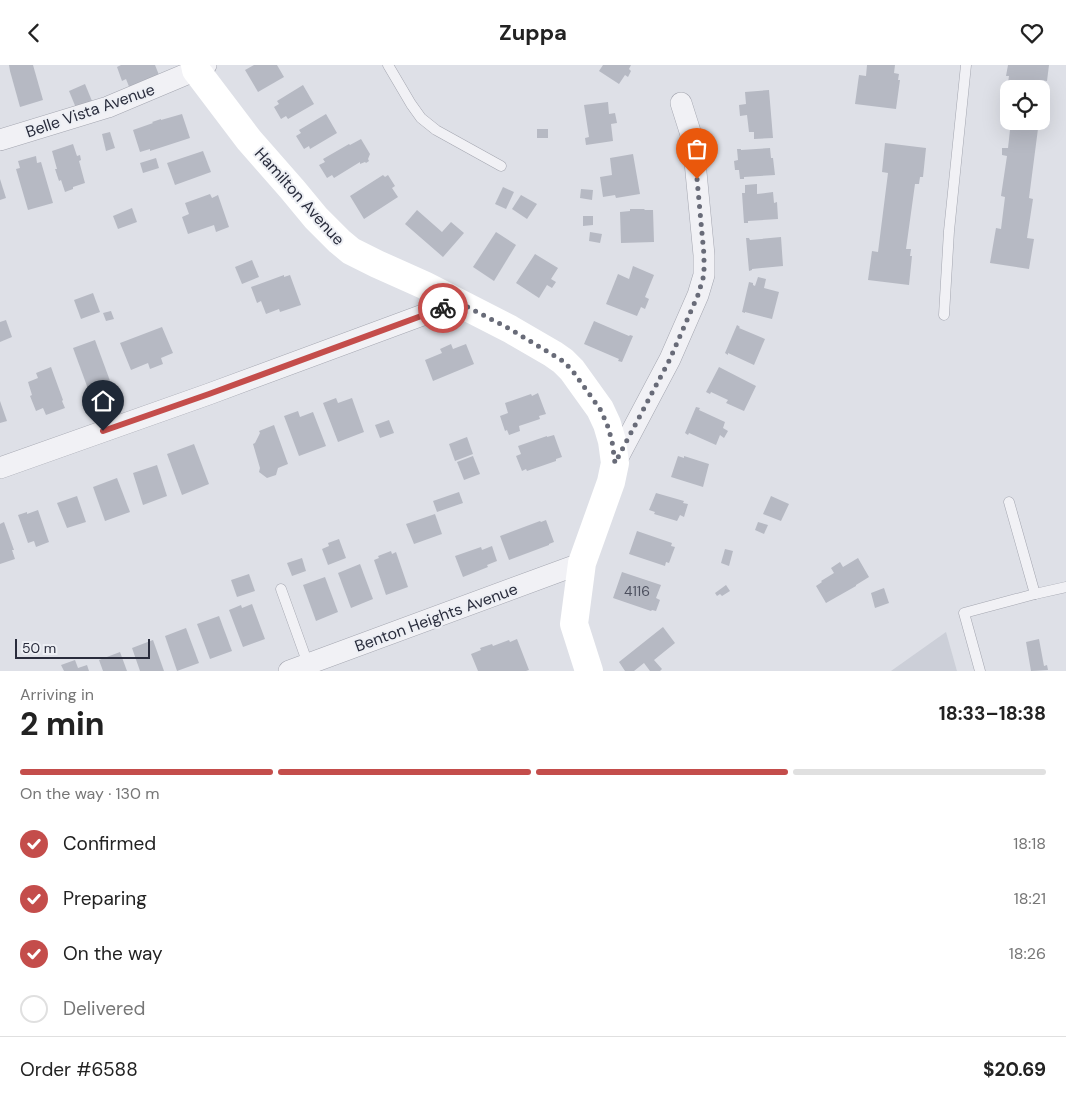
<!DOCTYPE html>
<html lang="en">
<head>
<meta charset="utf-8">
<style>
  body { margin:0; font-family:"DM Sans",sans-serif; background:#f6f6f6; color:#222; height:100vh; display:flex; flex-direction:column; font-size:19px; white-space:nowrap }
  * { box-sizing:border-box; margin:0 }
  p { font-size:16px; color:#767676 }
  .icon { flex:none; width:28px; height:28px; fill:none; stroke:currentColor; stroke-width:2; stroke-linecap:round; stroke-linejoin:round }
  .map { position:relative; height:606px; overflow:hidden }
  .side { display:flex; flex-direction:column; background:#fff; flex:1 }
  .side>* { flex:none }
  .controls { position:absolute; left:1000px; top:15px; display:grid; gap:10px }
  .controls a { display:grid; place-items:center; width:50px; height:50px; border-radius:10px; background:#fff; box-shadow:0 5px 20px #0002; font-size:25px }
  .scale { position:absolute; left:15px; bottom:12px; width:135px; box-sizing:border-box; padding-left:5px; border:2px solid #292c3c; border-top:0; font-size:14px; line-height:18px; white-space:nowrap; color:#292c3c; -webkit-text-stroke:4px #edeff4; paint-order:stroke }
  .pin { position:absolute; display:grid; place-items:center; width:42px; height:42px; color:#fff; margin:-51px -21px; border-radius:50% 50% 50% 0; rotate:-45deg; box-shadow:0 0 5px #0007 }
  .pin .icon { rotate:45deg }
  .courier { position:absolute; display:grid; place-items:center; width:50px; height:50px; margin:-25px; border:4px solid #c44d4b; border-radius:50%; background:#fff; color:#222; box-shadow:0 1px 6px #0007 }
  .summary em { font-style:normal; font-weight:700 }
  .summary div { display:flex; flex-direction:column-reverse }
  .summary { display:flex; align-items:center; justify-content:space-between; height:85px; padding:0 20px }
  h1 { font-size:32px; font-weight:700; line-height:38px }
  .bar { display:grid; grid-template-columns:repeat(4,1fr); gap:8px 5px; align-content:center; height:60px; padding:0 20px }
  .bar i { height:6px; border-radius:4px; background:#e0e0e0 }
  .bar .active { background:#c44d4b }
  .bar p { grid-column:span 4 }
  .line { display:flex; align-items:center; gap:12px; padding:0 20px; border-top:1px solid #e0e0e0 }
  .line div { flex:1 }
  ol { padding:0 20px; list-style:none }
  li { display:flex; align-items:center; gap:15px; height:55px }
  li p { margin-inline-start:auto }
  li .icon { padding:5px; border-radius:50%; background:#c44d4b; color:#fff; stroke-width:4 }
  li:last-child { color:#767676 }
  li i { width:28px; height:28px; border:2px solid #e0e0e0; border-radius:50% }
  header { display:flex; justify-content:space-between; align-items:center; height:65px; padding:0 20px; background:#fff; font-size:22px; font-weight:700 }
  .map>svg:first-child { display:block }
  .built { fill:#cccfd8 }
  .building { fill:#b6b9c3 }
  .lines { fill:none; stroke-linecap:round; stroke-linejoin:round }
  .lane-casing { stroke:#a4a6b0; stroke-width:11 }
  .street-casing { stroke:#a4a6b0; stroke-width:22 }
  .lane { stroke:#f1f1f5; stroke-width:10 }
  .street { stroke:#f1f1f5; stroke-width:21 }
  .secondary { stroke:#fff; stroke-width:28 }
  .done { stroke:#686b78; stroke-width:5; stroke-dasharray:0 9 }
  .route { stroke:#c44d4b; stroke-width:6 }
  .labels { text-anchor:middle; stroke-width:4; stroke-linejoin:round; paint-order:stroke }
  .number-label { font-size:14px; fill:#4c4f5e }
  .street-label { font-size:16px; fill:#292c3c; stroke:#edeff4 }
</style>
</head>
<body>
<header><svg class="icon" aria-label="back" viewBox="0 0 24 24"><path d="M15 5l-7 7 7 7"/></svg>Zuppa<svg class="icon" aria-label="heart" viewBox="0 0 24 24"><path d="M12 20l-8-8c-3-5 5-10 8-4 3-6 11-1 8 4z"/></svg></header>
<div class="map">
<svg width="1066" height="606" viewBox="0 0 1066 606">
  <rect width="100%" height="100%" fill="#dee0e7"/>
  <path class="built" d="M 946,567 L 957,606 L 891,606 Z"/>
  <g class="building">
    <path d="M 9,0 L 33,0 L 43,35 L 20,42 L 10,6 Z"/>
    <path d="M 121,0 L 155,0 L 159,10 L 130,24 L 126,14 L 122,16 L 117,2 Z"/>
    <path d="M 254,0 L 277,0 L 284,12 L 258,27 L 245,5 Z"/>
    <path d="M 603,0 L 631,0 L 629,4 L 631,6 L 628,12 L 625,10 L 619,19 L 599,6 Z"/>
    <path d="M 867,0 L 895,0 L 894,8 L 899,9 L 898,15 L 900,15 L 896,44 L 855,39 L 859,10 L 866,11 Z"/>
    <path d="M 1008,0 L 1049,0 L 1047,16 L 1041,15 L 1040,24 L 1012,24 L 1012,18 L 1008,18 L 1009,11 L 1006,11 Z"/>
    <path d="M 85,19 L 92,36 L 76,43 L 69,26 Z"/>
    <path d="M 303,20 L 314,39 L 288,54 L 286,51 L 281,54 L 274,42 L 279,39 L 277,36 Z"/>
    <path d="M 769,25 L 773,73 L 754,74 L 754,67 L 749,67 L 747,50 L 740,51 L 739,40 L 746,39 L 745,27 Z"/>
    <path d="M 608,37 L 609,49 L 615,48 L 617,58 L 611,59 L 613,76 L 586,80 L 585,73 L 589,72 L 584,40 Z"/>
    <path d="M 182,49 L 190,73 L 150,86 L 150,84 L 140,87 L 133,65 L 153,58 L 152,57 L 161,54 L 161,55 Z"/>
    <path d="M 326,49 L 337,68 L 310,84 L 309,81 L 304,84 L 296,71 L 301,68 L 299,65 Z"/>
    <path d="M 1011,56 L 1039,56 L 1029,133 L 1033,134 L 1027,173 L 1034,174 L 1029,204 L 990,198 L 996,163 L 1001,164 L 1005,132 L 1001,131 L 1007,91 L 1002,90 L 1002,83 L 1008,83 Z"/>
    <rect x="537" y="64" width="11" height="9"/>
    <path d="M 110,67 L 115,83 L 106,86 L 102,69 Z"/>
    <path d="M 361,74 L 370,89 L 368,94 L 369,96 L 366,98 L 365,97 L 360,99 L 360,97 L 334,113 L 332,110 L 327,113 L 319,100 L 325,97 L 323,94 L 349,79 L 350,80 Z"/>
    <path d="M 885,78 L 926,83 L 923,112 L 920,112 L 919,119 L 915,119 L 906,184 L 911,184 L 910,191 L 912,191 L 909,220 L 868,215 L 872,186 L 878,187 L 888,108 L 882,107 Z"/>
    <path d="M 73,79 L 77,91 L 80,90 L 81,95 L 79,96 L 85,118 L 73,122 L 73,124 L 65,127 L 61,115 L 59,116 L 55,104 L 57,104 L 52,86 Z"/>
    <path d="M 770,83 L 771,93 L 773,93 L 775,110 L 744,112 L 744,114 L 740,114 L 739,105 L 735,105 L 734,96 L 738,95 L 737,84 L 741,84 L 741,85 Z"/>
    <path d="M 203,86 L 211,107 L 175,120 L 167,98 Z"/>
    <path d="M 633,89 L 640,129 L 616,133 L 615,130 L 603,132 L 600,112 L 612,110 L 610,93 Z"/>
    <path d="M 36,91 L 37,98 L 41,97 L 53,138 L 28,145 L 16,104 L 20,103 L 18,96 Z"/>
    <path d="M 156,93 L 159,103 L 143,108 L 140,98 Z"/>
    <path d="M 383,110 L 385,112 L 388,110 L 395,121 L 392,123 L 398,132 L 364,154 L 350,131 Z"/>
    <path d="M 0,114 L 6,133 L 0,135 Z"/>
    <path d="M 757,119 L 757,129 L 773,127 L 774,138 L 777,137 L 778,154 L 748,156 L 748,158 L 744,158 L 742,128 L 745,128 L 745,120 Z"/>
    <path d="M 503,122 L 514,127 L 506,144 L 495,139 Z"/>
    <path d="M 581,124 L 593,125 L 592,135 L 580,133 Z"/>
    <path d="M 210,129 L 212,133 L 218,130 L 229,162 L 216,167 L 214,160 L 188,169 L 182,152 L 189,149 L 185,138 Z"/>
    <path d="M 521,130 L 537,139 L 527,154 L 512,144 Z"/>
    <path d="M 132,143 L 137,157 L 118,164 L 113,151 Z"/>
    <path d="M 630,144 L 644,144 L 645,145 L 653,145 L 654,177 L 621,178 L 620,147 L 630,146 Z"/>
    <path d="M 417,145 L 442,167 L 451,157 L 464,168 L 443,192 L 405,159 Z"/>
    <path d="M 583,151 L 593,151 L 593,160 L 583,161 Z"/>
    <path d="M 496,167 L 516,180 L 494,216 L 473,202 Z"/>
    <path d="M 590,167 L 602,169 L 600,178 L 589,176 Z"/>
    <path d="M 781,172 L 783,201 L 752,204 L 752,205 L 749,206 L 746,173 L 749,173 L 750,175 Z"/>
    <path d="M 535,189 L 558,203 L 551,214 L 556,217 L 552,223 L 547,220 L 539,233 L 516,218 Z"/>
    <path d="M 252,195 L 259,212 L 242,219 L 235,202 Z"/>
    <path d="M 633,201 L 654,210 L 645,232 L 649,234 L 645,244 L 641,242 L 637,251 L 606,239 L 618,209 L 629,214 Z"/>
    <path d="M 284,210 L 284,212 L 290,210 L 301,240 L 280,247 L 279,244 L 266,249 L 261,236 L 257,238 L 251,222 Z"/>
    <path d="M 758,212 L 766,214 L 764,223 L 779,227 L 772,254 L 745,247 L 745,248 L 742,247 L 749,217 L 753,218 L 753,220 L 755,221 Z"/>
    <path d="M 93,228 L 100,247 L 81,254 L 74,235 Z"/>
    <path d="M 111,246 L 114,254 L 106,256 L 103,248 Z"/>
    <path d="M 6,255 L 12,272 L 0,277 L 0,257 Z"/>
    <path d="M 594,256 L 629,271 L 630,270 L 633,271 L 622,297 L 618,296 L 619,294 L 584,279 Z"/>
    <path d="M 737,260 L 740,262 L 739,263 L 765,274 L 754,300 L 728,288 L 728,290 L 725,288 Z"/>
    <path d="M 162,262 L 173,288 L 161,293 L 163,299 L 150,304 L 148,298 L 131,305 L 120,278 Z"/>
    <path d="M 95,275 L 113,324 L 91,332 L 73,283 Z"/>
    <path d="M 451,279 L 453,284 L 466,279 L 474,299 L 433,316 L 425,295 L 442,288 L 440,284 Z"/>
    <path d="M 51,302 L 63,335 L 62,336 L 65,343 L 46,350 L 43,343 L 36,346 L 30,331 L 32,330 L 28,317 L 38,313 L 36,308 Z"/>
    <path d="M 719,302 L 756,321 L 744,346 L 726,338 L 728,335 L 711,327 L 710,329 L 706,327 Z"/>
    <path d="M 538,328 L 546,349 L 539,351 L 540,354 L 519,361 L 520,366 L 509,370 L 507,365 L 505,366 L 500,351 L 508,348 L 505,338 L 531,329 L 532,331 Z"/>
    <path d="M 336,333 L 338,338 L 352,333 L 364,367 L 338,377 L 323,338 Z"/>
    <path d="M 0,336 L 7,356 L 0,358 Z"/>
    <path d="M 696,342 L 700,343 L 699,345 L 725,357 L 723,363 L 728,366 L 724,373 L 720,370 L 716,380 L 689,368 L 688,370 L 685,368 Z"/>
    <path d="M 298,346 L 300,352 L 313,347 L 326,381 L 299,391 L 284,351 Z"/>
    <path d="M 389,355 L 394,368 L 380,373 L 375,360 Z"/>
    <path d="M 274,360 L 288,399 L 278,403 L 276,410 L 267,413 L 259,407 L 260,403 L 253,379 L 255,378 L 260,368 L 259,366 Z"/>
    <path d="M 554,370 L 562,392 L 556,394 L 556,396 L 527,406 L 526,404 L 522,406 L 516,391 L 521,389 L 518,381 L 547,371 L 547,372 Z"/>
    <path d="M 467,372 L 473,389 L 455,396 L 449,379 Z"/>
    <path d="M 194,379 L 209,419 L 182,430 L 167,389 Z"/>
    <path d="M 473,391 L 480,409 L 464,415 L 457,397 Z"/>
    <path d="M 678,391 L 684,393 L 684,391 L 709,399 L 703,422 L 671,412 Z"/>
    <path d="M 157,400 L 167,431 L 143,440 L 133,408 Z"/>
    <path d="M 117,413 L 130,447 L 105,456 L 93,422 Z"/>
    <path d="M 459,427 L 463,438 L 437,447 L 433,436 Z"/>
    <path d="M 656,428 L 684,436 L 683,438 L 688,439 L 684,452 L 680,450 L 677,456 L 654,449 L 655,447 L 649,445 Z"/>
    <path d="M 77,431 L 86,457 L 67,463 L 57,438 Z"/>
    <path d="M 771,431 L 789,439 L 781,456 L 763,449 Z"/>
    <path d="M 38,445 L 49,477 L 36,482 L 34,476 L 28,478 L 18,450 L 27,447 L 27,449 Z"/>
    <path d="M 435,449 L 442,469 L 414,479 L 406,459 Z"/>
    <path d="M 546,455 L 554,477 L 549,479 L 549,480 L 509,495 L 500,471 L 540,456 L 541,457 Z"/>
    <path d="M 4,457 L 14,485 L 12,485 L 15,494 L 0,499 L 0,459 Z"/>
    <path d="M 758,457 L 768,460 L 764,469 L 755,465 Z"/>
    <path d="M 637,466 L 672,478 L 671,481 L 675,482 L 669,498 L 666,497 L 665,501 L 629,489 Z"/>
    <path d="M 339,474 L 346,493 L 328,500 L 322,484 L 329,481 L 328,478 Z"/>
    <path d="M 492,481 L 497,496 L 487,500 L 488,502 L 463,512 L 455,491 L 481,482 L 482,485 Z"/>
    <path d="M 725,484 L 733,486 L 729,501 L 721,498 Z"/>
    <path d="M 391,486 L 392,489 L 396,487 L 408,522 L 386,530 L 374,495 L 379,493 L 378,491 Z"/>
    <path d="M 302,493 L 306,506 L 292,511 L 287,498 Z"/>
    <path d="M 858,493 L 869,512 L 856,520 L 856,521 L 826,538 L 816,521 L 822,517 L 821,516 L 834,508 L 831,503 L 840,497 L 843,502 Z"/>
    <path d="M 360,499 L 373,534 L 351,543 L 338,508 Z"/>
    <path d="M 622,507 L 661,520 L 656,533 L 660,535 L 656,546 L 652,545 L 651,546 L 613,533 Z"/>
    <path d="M 249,509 L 255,526 L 237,532 L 231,515 Z"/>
    <path d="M 325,512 L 338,547 L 316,556 L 303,520 Z"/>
    <path d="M 726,520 L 730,526 L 722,531 L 720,529 L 717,531 L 715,528 Z"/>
    <path d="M 884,523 L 889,538 L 875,543 L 871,528 Z"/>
    <path d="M 252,539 L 265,574 L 243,582 L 229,545 L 241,540 L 242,543 Z"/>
    <path d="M 219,551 L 232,586 L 210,594 L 197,559 Z"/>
    <path d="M 663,562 L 675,578 L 654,595 L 662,604 L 660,606 L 650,606 L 644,598 L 634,606 L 625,606 L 619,597 Z"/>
    <path d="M 186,563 L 199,598 L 177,606 L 165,571 Z"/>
    <path d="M 517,574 L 529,605 L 526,606 L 478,606 L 471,589 L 481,585 L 480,583 L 492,579 L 493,581 L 509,575 L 510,577 Z"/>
    <path d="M 1039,574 L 1044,601 L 1047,600 L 1048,605 L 1031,606 L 1026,577 Z"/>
    <path d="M 153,575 L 164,606 L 140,606 L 132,583 Z"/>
    <path d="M 120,587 L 127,606 L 103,606 L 99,595 Z"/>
    <path d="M 75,595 L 78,603 L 87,600 L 89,606 L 64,606 L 61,600 Z"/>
  </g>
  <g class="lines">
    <defs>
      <g id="lane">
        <path d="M 388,0 L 411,39 L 421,53 L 436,65 L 501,101"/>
        <path d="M 944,250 L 949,166 L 966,0"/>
        <path d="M 1009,437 L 1035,529"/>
        <path d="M 281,524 L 308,599"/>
        <path d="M 980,606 L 964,548 L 1035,529 L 1066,522"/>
      </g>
      <g id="street">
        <path d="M 0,75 L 108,42 L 196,5 L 206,0"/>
        <path d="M 615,398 L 670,294 L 698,230 L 704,210 L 704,190 L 693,76 L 681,38"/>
        <path d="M 0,403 L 209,329 L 458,237"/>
        <path d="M 289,606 L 582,498"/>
      </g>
    </defs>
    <use href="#lane" class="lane-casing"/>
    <use href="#street" class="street-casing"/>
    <use href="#lane" class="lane"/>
    <use href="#street" class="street"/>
    <path class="secondary" d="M 195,0 L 196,5 L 249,75 L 292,124 L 316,153 L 339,176 L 351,186 L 377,199 L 424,220 L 510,264 L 553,289 L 563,296 L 572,305 L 600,344 L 607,359 L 612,376 L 615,398 L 611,417 L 582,498 L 574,559 L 589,606"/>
  </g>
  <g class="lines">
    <path class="done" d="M 443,243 L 458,237 L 510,264 L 563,296 L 572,305 L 600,344 L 607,359 L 612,376 L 615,398 L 670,294 L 698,230 L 704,210 L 704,190 L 697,114"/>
    <path class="route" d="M 103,366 L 209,329 L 443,243"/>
  </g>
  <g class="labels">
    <g class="number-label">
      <text x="637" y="531">4116</text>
    </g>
    <g class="street-label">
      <text transform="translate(90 45) rotate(-19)" y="6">Belle Vista Avenue</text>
      <text transform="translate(300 131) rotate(48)" y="6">Hamilton Avenue</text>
      <text transform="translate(436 552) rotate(-20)" y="6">Benton Heights Avenue</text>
    </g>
  </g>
</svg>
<div class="controls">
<a><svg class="icon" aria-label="locate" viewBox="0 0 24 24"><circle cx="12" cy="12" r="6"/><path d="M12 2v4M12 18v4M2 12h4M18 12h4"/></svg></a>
</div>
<div class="scale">50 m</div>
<div class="pin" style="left:697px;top:114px;background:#ea580c"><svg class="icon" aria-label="bag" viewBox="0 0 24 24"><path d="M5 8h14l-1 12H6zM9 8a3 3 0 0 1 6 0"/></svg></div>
<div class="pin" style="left:103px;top:366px;background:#1f2937"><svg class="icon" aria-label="home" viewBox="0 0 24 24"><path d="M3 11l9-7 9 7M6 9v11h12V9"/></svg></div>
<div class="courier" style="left:443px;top:243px"><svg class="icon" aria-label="bike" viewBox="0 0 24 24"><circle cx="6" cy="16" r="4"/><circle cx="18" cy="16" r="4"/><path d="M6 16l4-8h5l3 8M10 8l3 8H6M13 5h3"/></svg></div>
</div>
<section class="side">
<div class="summary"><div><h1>2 min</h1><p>Arriving in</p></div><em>18:33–18:38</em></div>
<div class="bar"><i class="active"></i><i class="active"></i><i class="active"></i><i></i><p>On the way · 130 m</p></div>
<ol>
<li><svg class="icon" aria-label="check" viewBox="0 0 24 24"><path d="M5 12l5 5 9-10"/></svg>Confirmed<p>18:18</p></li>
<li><svg class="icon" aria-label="check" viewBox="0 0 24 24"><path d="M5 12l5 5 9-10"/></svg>Preparing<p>18:21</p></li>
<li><svg class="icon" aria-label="check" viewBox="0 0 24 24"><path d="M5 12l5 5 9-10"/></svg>On the way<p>18:26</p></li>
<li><i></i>Delivered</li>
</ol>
<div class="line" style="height:65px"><div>Order #6588</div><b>$20.69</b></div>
</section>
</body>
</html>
